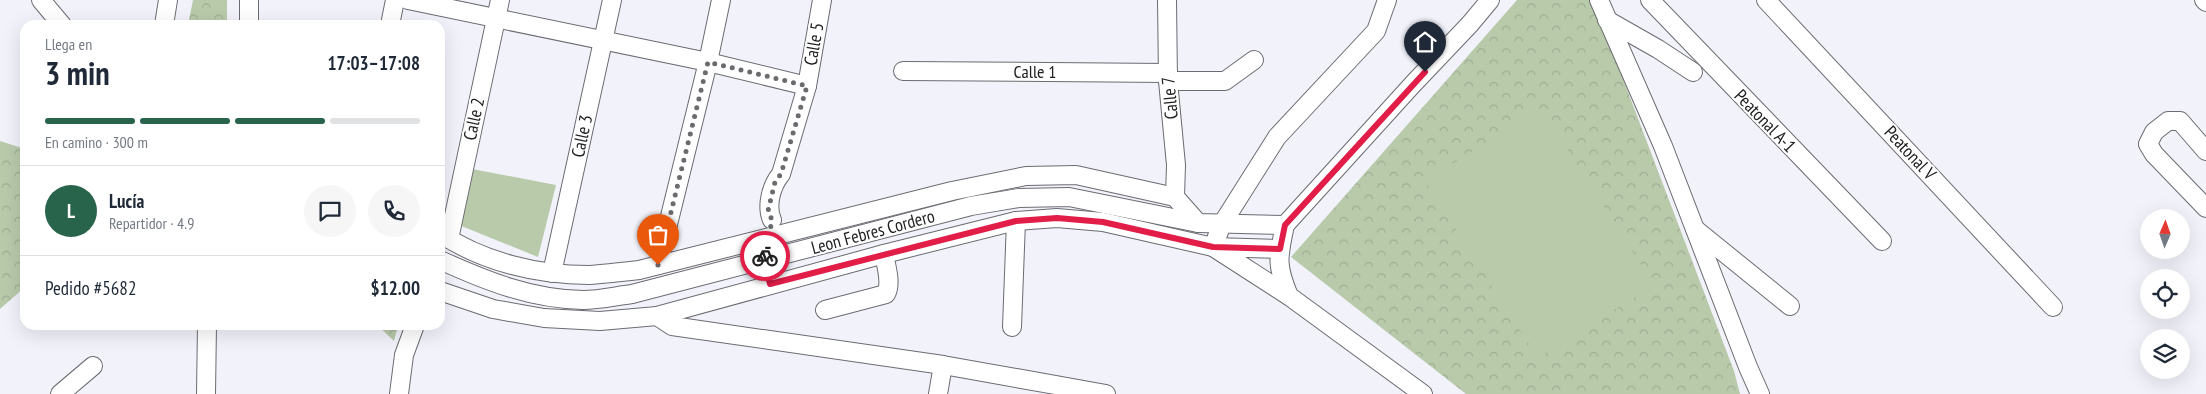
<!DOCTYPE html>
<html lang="es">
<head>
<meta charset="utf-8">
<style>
  body { margin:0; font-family:"PT Sans Narrow",sans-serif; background:#f6f6f7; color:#1f2937; height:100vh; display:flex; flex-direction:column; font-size:19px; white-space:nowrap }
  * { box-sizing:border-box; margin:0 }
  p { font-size:16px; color:#747a83 }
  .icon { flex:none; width:28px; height:28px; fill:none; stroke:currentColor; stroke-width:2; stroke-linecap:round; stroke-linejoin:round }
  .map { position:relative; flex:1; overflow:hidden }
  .details { position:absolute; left:20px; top:20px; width:425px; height:310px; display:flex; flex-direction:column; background:#fff; border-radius:15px; box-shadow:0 5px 20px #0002 }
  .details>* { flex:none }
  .needle { width:32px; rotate:2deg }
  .fabs { position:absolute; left:2140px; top:209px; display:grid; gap:10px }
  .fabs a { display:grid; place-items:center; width:50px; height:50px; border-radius:50%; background:#fff; box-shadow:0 5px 20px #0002; font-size:25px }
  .pin { position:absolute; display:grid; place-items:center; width:42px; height:42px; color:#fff; margin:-51px -21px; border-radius:50% 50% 50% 0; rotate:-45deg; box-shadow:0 0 5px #0007 }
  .pin .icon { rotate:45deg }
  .courier { position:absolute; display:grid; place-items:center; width:50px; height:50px; margin:-25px; border:4px solid #e11d48; border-radius:50%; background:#fff; color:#222; box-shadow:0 1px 6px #0007 }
  .headline em { font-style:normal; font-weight:700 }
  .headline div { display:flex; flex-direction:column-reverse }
  .headline { display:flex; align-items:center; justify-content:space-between; height:85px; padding:0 25px }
  h1 { font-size:32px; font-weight:700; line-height:38px }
  .bar { display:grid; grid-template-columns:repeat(4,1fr); gap:8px 5px; align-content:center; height:60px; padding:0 25px }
  .bar i { height:6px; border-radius:4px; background:#e0e1e3 }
  .bar .selected { background:#28634c }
  .bar p { grid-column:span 4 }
  .line { display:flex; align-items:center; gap:12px; padding:0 25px; border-top:1px solid #e0e1e3 }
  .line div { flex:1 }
  .round { display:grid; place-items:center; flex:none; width:52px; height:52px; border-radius:26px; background:#f6f6f7 }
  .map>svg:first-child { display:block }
  .forest { fill:url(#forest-crowns) }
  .pitch { fill:#b9caab }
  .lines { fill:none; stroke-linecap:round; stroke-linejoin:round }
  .minor-casing { stroke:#6b6b72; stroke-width:20 }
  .minor { stroke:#fff; stroke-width:18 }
  .done { stroke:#6a6a6f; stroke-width:5; stroke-dasharray:0 9 }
  .route { stroke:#e11d48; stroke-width:6 }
  .labels { text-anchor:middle; stroke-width:4; stroke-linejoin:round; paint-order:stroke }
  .street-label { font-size:18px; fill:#212124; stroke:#fff }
</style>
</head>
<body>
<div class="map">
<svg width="2206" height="394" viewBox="0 0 2206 394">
  <defs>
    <pattern id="forest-crowns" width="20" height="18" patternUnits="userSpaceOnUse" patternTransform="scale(1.25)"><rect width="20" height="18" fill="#b9caab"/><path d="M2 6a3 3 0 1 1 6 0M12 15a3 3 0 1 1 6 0" fill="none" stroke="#9fad93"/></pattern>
  </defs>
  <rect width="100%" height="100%" fill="#f2f2fb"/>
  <g class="forest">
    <path d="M 193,0 L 227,0 L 227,25 L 188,25 Z"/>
    <path d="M 1517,0 L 1593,0 L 1734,371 L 1740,394 L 1466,394 L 1291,257 Z"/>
    <path d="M 0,141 L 25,149 L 25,287 L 0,309 Z"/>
    <path d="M 377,325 L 398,325 L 394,341 Z"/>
  </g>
  <g class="pitch">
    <path d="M 1541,108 L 1654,285 L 1538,358 L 1425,181 Z"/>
    <path d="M 472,169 L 556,185 L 538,257 L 459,225 Z"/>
  </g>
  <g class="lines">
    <defs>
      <g id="minor">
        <path d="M 41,0 L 62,25"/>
        <path d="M 408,0 L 708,62 L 807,86"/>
        <path d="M 1167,0 L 1168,81 L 1176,165 L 1175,197"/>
        <path d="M 1599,0 L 1663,146 L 1748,367 L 1760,394"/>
        <path d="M 1650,0 L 1882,241"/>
        <path d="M 1766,0 L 2053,307"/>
        <path d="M 2204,0 L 2206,2"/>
        <path d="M 1607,20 L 1658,49 L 1693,72"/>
        <path d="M 164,25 L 168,0"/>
        <path d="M 249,25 L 249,0"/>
        <path d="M 390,25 L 395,0"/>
        <path d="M 903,71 L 1168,73"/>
        <path d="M 1168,81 L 1225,81 L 1254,60"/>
        <path d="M 2206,151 L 2180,121 L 2168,121 L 2154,132 L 2148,144 L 2154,154 L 2206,208"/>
        <path d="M 772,220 C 766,206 771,186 781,174 L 807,86 L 822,0"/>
        <path d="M 1695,229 L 1790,306"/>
        <path d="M 440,233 C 482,262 538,275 589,275 C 605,274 622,272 639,270 L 952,191 L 1026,176 L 1076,175 L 1175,197 L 1198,223"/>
        <path d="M 449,239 L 500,0"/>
        <path d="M 440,260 C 486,281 531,299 583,300 C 599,300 616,296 632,294 L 971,206 L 1019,198 L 1069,197 L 1198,223 L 1285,225"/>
        <path d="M 658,265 L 708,62 L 721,0"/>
        <path d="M 552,273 L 612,0"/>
        <path d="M 440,291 L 493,309 L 544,318 L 600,321 L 657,316 L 884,254 L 1016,221 L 1057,218 L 1103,222 L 1213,247 L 1280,249"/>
        <path d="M 1289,296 L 1213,247 L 1222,224 L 1277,137 L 1376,31 L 1387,0"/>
        <path d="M 825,310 L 886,294 C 892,283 886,266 884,254"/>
        <path d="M 657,316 L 672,326 L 943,365 L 1106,394"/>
        <path d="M 1012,327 L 1016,221"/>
        <path d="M 60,394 L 93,366"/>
        <path d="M 206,394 L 207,325"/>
        <path d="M 399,394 L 404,355 L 415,325"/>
        <path d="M 938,394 L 943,365"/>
        <path d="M 1423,394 L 1289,296 C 1276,265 1278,258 1285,225 L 1413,84 L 1470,24 L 1490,0"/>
      </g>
    </defs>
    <use href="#minor" class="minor-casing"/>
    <use href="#minor" class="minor"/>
  </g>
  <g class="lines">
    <path class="done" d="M 658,265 L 708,62 L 807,86 L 781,174 L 775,182 L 768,211 L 772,220 L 765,256"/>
    <path class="route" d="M 765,256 L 764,261 L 770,284 L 1016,221 L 1057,218 L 1103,222 L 1213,247 L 1280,249 L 1285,225 L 1425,72"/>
  </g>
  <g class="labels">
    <g class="street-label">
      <text transform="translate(814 44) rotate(-80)" y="6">Calle 5</text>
      <text x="1035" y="78">Calle 1</text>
      <text transform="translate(1170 98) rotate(-95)" y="6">Calle 7</text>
      <text transform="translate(474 119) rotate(-78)" y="6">Calle 2</text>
      <text transform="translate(1765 121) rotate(46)" y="6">Peatonal A-1</text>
      <text transform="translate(582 136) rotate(-78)" y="6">Calle 3</text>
      <text transform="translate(1910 153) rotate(47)" y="6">Peatonal V</text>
      <text transform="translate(873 232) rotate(-15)" y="6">Leon Febres Cordero</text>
    </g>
  </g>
</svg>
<div class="fabs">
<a><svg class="needle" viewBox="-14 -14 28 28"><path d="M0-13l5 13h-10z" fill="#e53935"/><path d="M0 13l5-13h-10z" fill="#747a83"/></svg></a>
<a><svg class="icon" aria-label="locate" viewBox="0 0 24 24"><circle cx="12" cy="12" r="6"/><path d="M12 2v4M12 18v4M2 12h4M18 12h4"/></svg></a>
<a><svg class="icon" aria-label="layers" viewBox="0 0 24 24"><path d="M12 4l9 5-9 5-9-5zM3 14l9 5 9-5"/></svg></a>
</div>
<div class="pin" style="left:658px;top:265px;background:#ea580c"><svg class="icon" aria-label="bag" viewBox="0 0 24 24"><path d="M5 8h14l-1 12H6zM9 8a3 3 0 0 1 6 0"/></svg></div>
<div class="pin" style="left:1425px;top:72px;background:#1f2937"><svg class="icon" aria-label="home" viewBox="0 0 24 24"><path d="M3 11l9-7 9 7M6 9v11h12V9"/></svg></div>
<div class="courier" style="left:765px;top:256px"><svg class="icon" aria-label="bike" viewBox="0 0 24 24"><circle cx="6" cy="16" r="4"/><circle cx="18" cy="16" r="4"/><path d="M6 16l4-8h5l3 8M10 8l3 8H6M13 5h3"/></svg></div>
<section class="details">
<div class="headline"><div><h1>3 min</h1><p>Llega en</p></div><em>17:03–17:08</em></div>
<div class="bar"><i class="selected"></i><i class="selected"></i><i class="selected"></i><i></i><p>En camino · 300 m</p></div>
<div class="line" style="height:90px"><b class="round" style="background:#28634c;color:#fff">L</b><div><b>Lucía</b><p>Repartidor · 4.9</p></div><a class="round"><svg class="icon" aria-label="chat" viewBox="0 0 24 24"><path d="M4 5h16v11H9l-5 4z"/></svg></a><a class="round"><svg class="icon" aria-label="phone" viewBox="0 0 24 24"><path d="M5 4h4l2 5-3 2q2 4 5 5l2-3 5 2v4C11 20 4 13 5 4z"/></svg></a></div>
<div class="line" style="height:65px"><div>Pedido #5682</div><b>$12.00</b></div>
</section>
</div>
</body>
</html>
